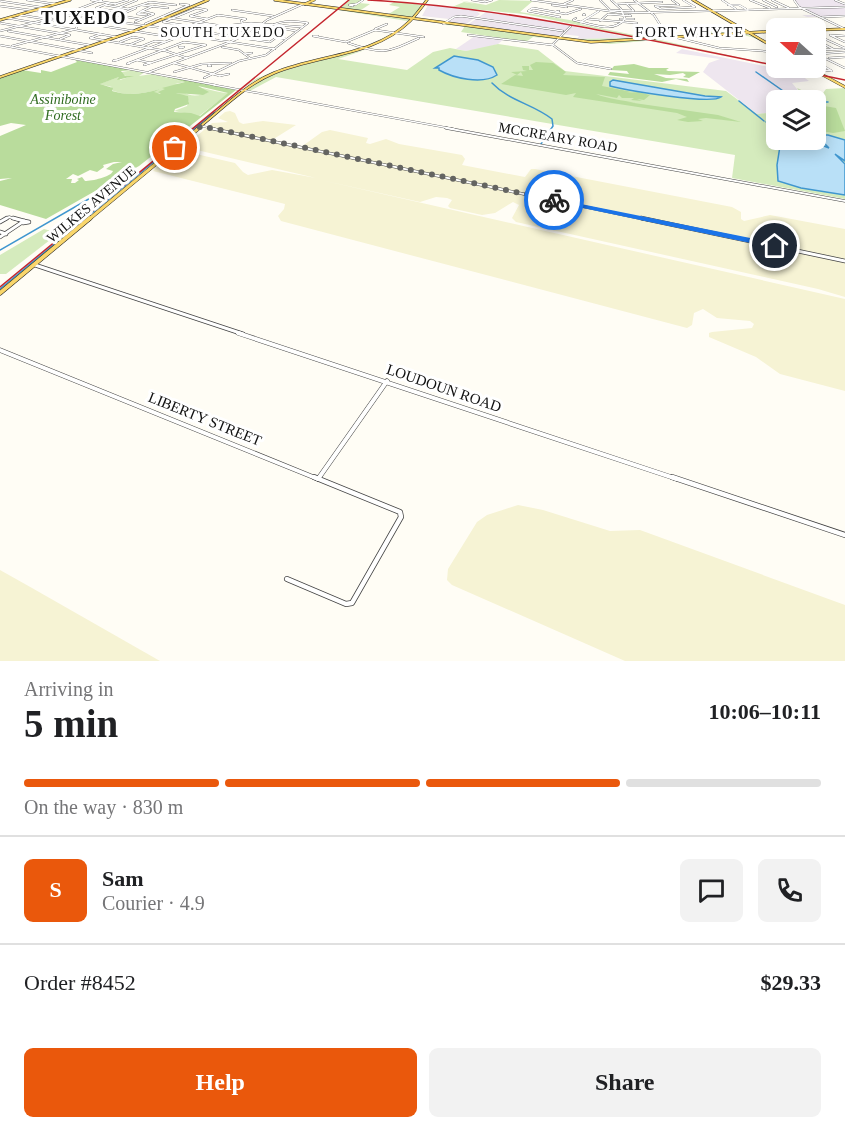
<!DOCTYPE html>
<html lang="en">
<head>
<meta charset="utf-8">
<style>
  body { margin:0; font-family:Georgia,serif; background:#f2f2f2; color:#202124; height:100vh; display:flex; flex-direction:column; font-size:22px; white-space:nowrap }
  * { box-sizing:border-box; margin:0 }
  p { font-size:20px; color:#757577 }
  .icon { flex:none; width:33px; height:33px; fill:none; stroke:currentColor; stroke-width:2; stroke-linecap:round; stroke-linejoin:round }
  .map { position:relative; height:661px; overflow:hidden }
  .details { display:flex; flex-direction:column; background:#fff; flex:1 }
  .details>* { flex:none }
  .needle { width:39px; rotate:291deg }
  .controls { position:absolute; left:766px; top:18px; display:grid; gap:12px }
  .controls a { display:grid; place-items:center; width:60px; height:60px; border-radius:9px; background:#fff; box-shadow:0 3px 15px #0003; font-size:30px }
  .pin { position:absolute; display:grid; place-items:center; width:51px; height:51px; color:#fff; margin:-26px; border:3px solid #fff; border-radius:50%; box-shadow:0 2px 6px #0007 }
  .courier { position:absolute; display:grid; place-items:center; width:60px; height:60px; margin:-30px; border:4px solid #1a73e8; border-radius:50%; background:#fff; color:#222; box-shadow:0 2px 8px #0007 }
  .headline em { font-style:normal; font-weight:800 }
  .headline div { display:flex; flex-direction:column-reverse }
  .headline { display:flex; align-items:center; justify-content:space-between; height:102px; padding:0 24px }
  h1 { font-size:39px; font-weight:800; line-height:45px }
  .bar { display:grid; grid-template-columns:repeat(4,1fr); gap:9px 6px; align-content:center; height:72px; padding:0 24px }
  .bar i { height:8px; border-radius:4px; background:#e0e0e0 }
  .bar .current { background:#ea580c }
  .bar p { grid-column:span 4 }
  .line { display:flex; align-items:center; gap:15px; padding:0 24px; border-top:2px solid #e0e0e0 }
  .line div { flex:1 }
  .round { display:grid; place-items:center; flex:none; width:63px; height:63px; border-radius:9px; background:#f2f2f2 }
  .button { display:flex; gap:12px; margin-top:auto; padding:12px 24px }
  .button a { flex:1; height:69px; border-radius:9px; background:#ea580c; color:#fff; font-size:24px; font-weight:800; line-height:69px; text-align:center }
  .button a+a { background:#f2f2f2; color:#202124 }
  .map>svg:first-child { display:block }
  .industrial { fill:#eee6ef }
  .farmland { fill:#f6f3d4 }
  .green { fill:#d5ebbd }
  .forest { fill:#b9dc9c; fill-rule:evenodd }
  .water { fill:#b9e0f7; stroke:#3f96cf; stroke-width:1.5 }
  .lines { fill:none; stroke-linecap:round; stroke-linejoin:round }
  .stream { stroke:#3f96cf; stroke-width:1.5 }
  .minor-far4-casing { stroke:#444; stroke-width:2 }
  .minor-far3-casing { stroke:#444; stroke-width:3 }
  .minor-far2-casing { stroke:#444; stroke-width:4.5 }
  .minor-far1-casing { stroke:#444; stroke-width:5 }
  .minor-casing { stroke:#444; stroke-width:6 }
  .major-far2-casing { stroke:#222; stroke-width:3 }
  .major-far1-casing { stroke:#222; stroke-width:4 }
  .major-casing { stroke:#222; stroke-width:5 }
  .minor-far4 { stroke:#fff; stroke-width:1.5 }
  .minor-far3 { stroke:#fff; stroke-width:2 }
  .minor-far2 { stroke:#fff; stroke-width:3 }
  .minor-far1 { stroke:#fff; stroke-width:4 }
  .minor { stroke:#fff; stroke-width:4.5 }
  .major-far2 { stroke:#f9d66b; stroke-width:2 }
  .major-far1 { stroke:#f9d66b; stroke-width:3 }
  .major { stroke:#f9d66b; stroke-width:4 }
  .rail { stroke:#c4262e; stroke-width:1.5 }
  .route { fill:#1a73e8 }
  .done { stroke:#646461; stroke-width:6; stroke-dasharray:0 10.8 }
  .labels { text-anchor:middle; stroke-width:6; stroke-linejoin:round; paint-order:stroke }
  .far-neighbourhood-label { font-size:14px; letter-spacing:1.5px; fill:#111; stroke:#fff }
  .far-park-label { font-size:14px; font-style:italic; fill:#2f6b1f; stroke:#fff }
  .far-street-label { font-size:14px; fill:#111; stroke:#fff }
  .far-quarter-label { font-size:15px; letter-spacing:1.5px; fill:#111; stroke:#fff }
  .street-label { font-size:15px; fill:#111; stroke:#fff }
  .far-district-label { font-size:18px; font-weight:bold; letter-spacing:1.5px; fill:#111; stroke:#fff }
</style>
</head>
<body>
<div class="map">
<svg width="845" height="661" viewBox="0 0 845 661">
  <rect width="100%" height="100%" fill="#fffdf5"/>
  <g class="industrial">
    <path d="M 794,0 L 835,0 L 845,4 L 845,16 L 807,17 L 802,15 L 815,15 L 798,6 Z"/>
    <path d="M 428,5 L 475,10 L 480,14 L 465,25 L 446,23 L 449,19 L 422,16 Z"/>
    <path d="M 486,12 L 531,18 L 632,38 L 577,39 L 579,36 L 560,34 L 557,37 L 467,25 Z"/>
    <path d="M 475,36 L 504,39 L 498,44 L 485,48 L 466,51 L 456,49 Z"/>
    <path d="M 682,49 L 798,73 L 809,81 L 792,83 L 806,100 L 777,100 L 777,112 L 757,114 L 703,72 L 709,63 L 720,59 L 676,53 Z"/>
  </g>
  <g class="farmland">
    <path d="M 230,111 L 235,113 L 239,122 L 243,124 L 263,121 L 296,125 L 272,140 L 301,147 L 322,132 L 330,130 L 368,138 L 366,143 L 370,144 L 386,139 L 399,144 L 462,155 L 465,159 L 462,165 L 525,177 L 531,169 L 535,169 L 732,207 L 741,212 L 741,219 L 744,221 L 770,215 L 845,229 L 845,297 L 818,289 L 516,222 L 512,218 L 519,205 L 513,202 L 495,213 L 482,215 L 450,208 L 448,206 L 452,200 L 447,198 L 436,197 L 420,202 L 321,180 L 845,299 L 845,391 L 780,374 L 756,357 L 709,337 L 709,333 L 712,332 L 752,328 L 754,324 L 750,321 L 717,318 L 703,309 L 694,313 L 692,325 L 687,328 L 281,221 L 278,216 L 284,209 L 285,204 L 153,171 L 161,163 L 183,151 L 235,163 L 243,172 L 248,175 L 272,170 L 316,178 L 184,147 L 212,123 L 228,122 L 218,118 L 225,112 Z"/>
    <path d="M 518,505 L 543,510 L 610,531 L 640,530 L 845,605 L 845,661 L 625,661 L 452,585 L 447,580 L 448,569 L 477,522 L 487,515 Z"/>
    <path d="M 0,570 L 32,588 L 160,661 L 0,661 Z"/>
  </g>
  <g class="green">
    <path d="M 350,0 L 363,0 L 359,3 L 370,4 L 361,10 L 387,15 L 400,7 L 389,5 L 394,2 L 387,1 L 424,5 L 416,16 L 412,18 L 414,19 L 407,21 L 338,10 Z"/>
    <path d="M 458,0 L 486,5 L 499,0 L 543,1 L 534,0 L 520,12 L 582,22 L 580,24 L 639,36 L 666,33 L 675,36 L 692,33 L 670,33 L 701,33 L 697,32 L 737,28 L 731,24 L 746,32 L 727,33 C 740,33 748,33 759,40 C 739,30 700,34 678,38 L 689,41 L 676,37 L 660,40 L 777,66 L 524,14 L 452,7 L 464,2 L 476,4 Z"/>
    <path d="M 447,24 L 577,39 L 632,38 L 645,41 L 610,44 L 533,37 L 526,42 L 461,32 L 465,26 L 445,25 Z"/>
    <path d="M 498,44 L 538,50 L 565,71 L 726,91 L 757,114 L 777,112 L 777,140 L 816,140 L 816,100 L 806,100 L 797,88 L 808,93 L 823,93 L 826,89 L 845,88 L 845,199 L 732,178 L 735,155 L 276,77 L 250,91 L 248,89 L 258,79 L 241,89 L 257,78 L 360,49 L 352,53 L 365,50 L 338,59 L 407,70 L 433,52 L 450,48 L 466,51 Z"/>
    <path d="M 134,70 L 145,72 L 139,76 L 152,74 L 185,82 L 175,84 C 195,83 210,92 229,93 L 199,116 L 174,111 L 187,106 L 189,101 L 186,99 L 188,96 L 175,94 L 184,92 C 189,97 202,96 208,92 L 193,92 L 198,88 C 191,85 176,87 173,91 L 182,91 L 164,92 L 165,90 L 159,92 L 165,93 L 150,93 L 160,89 C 143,94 125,97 109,89 L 112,87 L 99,84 L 119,77 L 120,80 L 129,77 L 123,75 L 121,72 L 103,75 Z"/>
    <path d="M 44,229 L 59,233 L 6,274 L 0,274 L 0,255 Z"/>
  </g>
  <g class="forest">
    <path d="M 75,60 L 134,70 L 121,71 L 125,76 L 134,76 L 117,80 L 119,77 L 100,84 L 113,88 L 112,91 C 129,96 143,94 160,89 L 154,92 L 161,94 L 158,92 L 165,89 L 162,88 L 185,82 L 155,74 L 236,90 L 139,166 L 46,219 L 0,205 L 0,181 L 12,178 L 0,179 L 0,136 L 26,125 L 11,123 L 0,126 L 0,78 L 22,70 L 41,73 L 41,70 L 51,72 L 77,62 ZM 198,86 L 228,93 L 200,116 L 191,113 L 174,112 L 175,109 L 189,104 L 188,96 L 176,93 L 203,95 L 209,92 ZM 114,162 L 122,162 L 113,164 L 106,169 L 113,171 C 111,177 92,181 85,181 L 82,177 L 77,179 L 79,180 L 75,183 L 71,183 L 72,179 L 66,179 L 73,174 L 78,176 L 90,170 L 97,172 L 104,167 L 103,165 Z"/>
    <path d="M 536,62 L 553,63 L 566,72 L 563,75 L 605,77 L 602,86 L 632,92 L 626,93 L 638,92 L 650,95 L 644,100 L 637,99 L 642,101 L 631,100 L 634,98 L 622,98 L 619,95 L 617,98 L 596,94 C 608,99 622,100 636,103 L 627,102 L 718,115 L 741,122 L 706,118 L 698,119 L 703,121 L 688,122 L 677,120 L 687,117 L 677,113 L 573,97 L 576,93 L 566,95 L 501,84 L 515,75 L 523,76 L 521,72 L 517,75 L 511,72 L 527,71 L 523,70 L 522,66 L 529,66 L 529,70 L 533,70 L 530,65 Z"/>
    <path d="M 634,64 L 649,68 L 669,68 L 666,70 L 668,71 L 700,72 L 689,78 L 683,77 L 686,75 L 683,73 L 670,75 L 654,74 L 666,78 L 687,79 L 689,82 L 676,79 L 662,82 L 608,75 L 610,72 L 629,74 L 627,71 L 611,70 L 614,66 Z"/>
    <path d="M 818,105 L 836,108 L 845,131 L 833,133 L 816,130 L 816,120 L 818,120 L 816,117 L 821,113 L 816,110 L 821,108 Z"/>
  </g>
  <g class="water">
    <path d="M 454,56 L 478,60 L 493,67 L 497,75 C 482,85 453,78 439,70 L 439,68 L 435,68 Z"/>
    <path d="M 613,80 L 705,96 L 721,97 C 711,105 626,90 610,86 L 610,82 Z"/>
    <path d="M 816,135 L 828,135 L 845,140 L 845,161 L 835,154 L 845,164 L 845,195 L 801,188 L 778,181 L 777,165 L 781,140 L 809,140 L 829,148 Z"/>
  </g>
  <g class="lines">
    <g class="stream">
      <path d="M 756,72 L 796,100"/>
      <path d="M 492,83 C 509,101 533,104 552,119 L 553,126 L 541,144"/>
      <path d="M 739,101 L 764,121"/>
      <path d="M 816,102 L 828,102"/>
      <path d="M 766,122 L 773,127"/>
      <path d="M 0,250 L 120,181 L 126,181"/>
      <path d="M 0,289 L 214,112"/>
    </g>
    <defs>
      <g id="minor-far4">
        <path d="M 27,0 L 55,4"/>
        <path d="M 91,0 L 116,4"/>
        <path d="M 472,0 L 485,2 L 492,0"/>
        <path d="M 531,0 L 623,13 L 748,10"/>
        <path d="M 600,0 L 610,10 L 634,11 L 626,3"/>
        <path d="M 634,0 L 654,15 L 664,31 L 674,37 L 719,48 L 777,52"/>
        <path d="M 672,0 L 679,5 L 655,6 L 661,9 L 695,7 L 683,0"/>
        <path d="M 722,0 L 736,9"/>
        <path d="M 750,0 L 770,8"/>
        <path d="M 763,0 L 777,7"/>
        <path d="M 772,0 L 789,8"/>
        <path d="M 794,0 L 799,7 L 845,29"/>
        <path d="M 835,0 L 845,4"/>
        <path d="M 0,1 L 86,14 L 106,10"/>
        <path d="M 109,3 L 96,8 L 114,11"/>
        <path d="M 115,4 L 128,0"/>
        <path d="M 564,4 L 573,0"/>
        <path d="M 616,4 L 662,2"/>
        <path d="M 105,5 L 128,9"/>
        <path d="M 142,5 L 168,8"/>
        <path d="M 355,5 L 363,0"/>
        <path d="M 552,5 L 567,7 L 565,7"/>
        <path d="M 728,5 L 739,5 L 746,9"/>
        <path d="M 0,6 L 178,30 L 186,32 L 184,35"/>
        <path d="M 353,6 L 349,5 L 356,4"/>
        <path d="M 120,7 L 137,0"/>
        <path d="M 128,9 L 150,2 L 176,5"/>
        <path d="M 232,10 L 273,16"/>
        <path d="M 747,10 L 845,7"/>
        <path d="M 142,11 L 137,14 L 147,15"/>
        <path d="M 599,11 L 581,22 C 596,25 613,33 625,19 L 621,9 L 611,0"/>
        <path d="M 556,12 L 559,11"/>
        <path d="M 109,14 L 140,19"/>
        <path d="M 584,14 L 585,15 L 583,15 Z"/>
        <path d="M 20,15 L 78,24"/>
        <path d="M 120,15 L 136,8"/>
        <path d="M 162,17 L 223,26 L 251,23 L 303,27"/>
        <path d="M 557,17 L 560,17 L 528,11 L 533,8 L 566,14 L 581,9"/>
        <path d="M 822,17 L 845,16"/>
        <path d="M 7,18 L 117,37"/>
        <path d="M 576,18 L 573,20 L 581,22"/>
        <path d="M 588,19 L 637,23 L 633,23"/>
        <path d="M 620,19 L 634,19"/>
        <path d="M 80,20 L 78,22 L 177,38"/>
        <path d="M 600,21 L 608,14 L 631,16 L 629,15"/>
        <path d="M 135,22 L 154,14 L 142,11 L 153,6"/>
        <path d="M 0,23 L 70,35 L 60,39"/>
        <path d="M 145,24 L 189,5 L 180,4"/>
        <path d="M 443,24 L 454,17 L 461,16 L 563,31"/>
        <path d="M 209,25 L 201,28 L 204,32 L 231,36"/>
        <path d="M 189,26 L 163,22 L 197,8 L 207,10 L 190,16 L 207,19"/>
        <path d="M 221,26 L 218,29 L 286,39"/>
        <path d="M 282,26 L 280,28 L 296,31"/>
        <path d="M 375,29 L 387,24"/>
        <path d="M 179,30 L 218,15 L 246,19 L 241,21 L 243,24"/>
        <path d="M 0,31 L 60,16 L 102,0"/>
        <path d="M 8,31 L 89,45"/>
        <path d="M 101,34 L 90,38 L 166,51 L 187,58"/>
        <path d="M 468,35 L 553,45"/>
        <path d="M 816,35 L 845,48"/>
        <path d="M 0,36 L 92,53"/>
        <path d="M 318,36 L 313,36 L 346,42 L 375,30 L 424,37"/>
        <path d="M 845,36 L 830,35 L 845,42"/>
        <path d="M 816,40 L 833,49"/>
        <path d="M 120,42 L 133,37 L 144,39 L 129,45"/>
        <path d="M 348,43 C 383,55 386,53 419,38"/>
        <path d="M 0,45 L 215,85"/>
        <path d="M 552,45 L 571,26"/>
        <path d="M 553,45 L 577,63 L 611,69"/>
        <path d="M 12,46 L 76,29 L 78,22"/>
        <path d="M 140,47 L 155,41 L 165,42"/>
        <path d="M 179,47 L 184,47 L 181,48 Z"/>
        <path d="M 222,47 L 239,50 L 250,58"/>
        <path d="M 816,50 L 844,49"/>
        <path d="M 245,54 L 252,53"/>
        <path d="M 816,54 L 845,68"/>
        <path d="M 818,54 L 845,52"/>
        <path d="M 829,58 L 845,57"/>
        <path d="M 115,60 L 117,60 L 113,61 Z"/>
        <path d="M 117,60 L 184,35 L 275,49"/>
        <path d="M 137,60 L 151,63"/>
        <path d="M 128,63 L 130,63 L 127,64 Z"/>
        <path d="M 129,63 L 184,42 L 206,45 L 144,65"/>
        <path d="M 174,63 L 220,76"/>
        <path d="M 209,65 L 211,66 L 208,66 Z"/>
        <path d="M 816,65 L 822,65 L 832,71"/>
        <path d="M 813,69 L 832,71"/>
        <path d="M 149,72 L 230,42 L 253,31 L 267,20 L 303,4"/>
        <path d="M 174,72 L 202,64 L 231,63"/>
        <path d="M 219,76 L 229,74"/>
        <path d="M 204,78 L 239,61 L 266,55 L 308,23 C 290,20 279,20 263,30 L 281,34 L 270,42 L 241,38"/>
        <path d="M 214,85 L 454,129"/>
        <path d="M 201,126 L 216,129"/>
      </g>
      <g id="minor-far3">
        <path d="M 209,128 L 648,220"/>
        <path d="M 446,128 L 845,201"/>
        <path d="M 4,220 L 9,217 L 19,220"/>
      </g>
      <g id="minor-far2">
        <path d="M 641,218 L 845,261"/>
        <path d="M 0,222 L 7,218"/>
        <path d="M 23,223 L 29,222 L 24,221"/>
        <path d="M 0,232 L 6,234"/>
        <path d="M 0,237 L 24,221 L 13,218"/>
        <path d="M 35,265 L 243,334"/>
      </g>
      <g id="minor-far1">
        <path d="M 238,333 L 677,479"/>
        <path d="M 0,350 L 318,479"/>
        <path d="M 318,479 L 387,381"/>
      </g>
      <g id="minor">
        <path d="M 672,477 L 845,535"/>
        <path d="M 287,579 L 346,604 L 352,603 L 401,517 L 400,512 L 314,477"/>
      </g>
      <g id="major-far2">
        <path d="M 275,0 L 591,42 L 777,31"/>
        <path d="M 693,0 L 777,49"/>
        <path d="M 305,4 L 314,0"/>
        <path d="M 0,20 L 70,0"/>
        <path d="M 816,30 L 845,29"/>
        <path d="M 810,68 L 845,87"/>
        <path d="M 0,77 L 134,31 L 208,0"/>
        <path d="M 197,129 C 222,109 245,85 274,73 C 319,54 373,57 410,21 C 416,15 422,7 427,0"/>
      </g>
      <path id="major-far1" d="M 88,220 L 199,128"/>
      <path id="major" d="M 0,293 L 90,218"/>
    </defs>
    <use href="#minor-far4" class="minor-far4-casing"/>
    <use href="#minor-far3" class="minor-far3-casing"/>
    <use href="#minor-far2" class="minor-far2-casing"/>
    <use href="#minor-far1" class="minor-far1-casing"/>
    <use href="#minor" class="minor-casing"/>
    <use href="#major-far2" class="major-far2-casing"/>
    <use href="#major-far1" class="major-far1-casing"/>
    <use href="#major" class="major-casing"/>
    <use href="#minor-far4" class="minor-far4"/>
    <use href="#minor-far3" class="minor-far3"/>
    <use href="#minor-far2" class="minor-far2"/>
    <use href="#minor-far1" class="minor-far1"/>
    <use href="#minor" class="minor"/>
    <use href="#major-far2" class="major-far2"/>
    <use href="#major-far1" class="major-far1"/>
    <use href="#major" class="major"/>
    <g class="rail">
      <path d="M 368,0 C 520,8 669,45 818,74"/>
      <path d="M 811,73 L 845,80"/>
      <path d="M 0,287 L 349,0"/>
    </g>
  </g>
  <path class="route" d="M 551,198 L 775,243 L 779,246 L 775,248 L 554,202 Z"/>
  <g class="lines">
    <path class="done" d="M 175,148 L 201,126 L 554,200"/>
  </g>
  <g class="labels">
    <g class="far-neighbourhood-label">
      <text x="223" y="37">SOUTH TUXEDO</text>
    </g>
    <g class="far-park-label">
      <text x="63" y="104">Assiniboine<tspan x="63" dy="16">Forest</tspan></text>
    </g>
    <g class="far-street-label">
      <text transform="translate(558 137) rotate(10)" y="5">MCCREARY ROAD</text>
      <text transform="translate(91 204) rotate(-40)" y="5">WILKES AVENUE</text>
    </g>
    <g class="far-quarter-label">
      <text x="690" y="37">FORT WHYTE</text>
    </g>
    <g class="street-label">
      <text transform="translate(444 388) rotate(19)" y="5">LOUDOUN ROAD</text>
      <text transform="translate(205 419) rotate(22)" y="5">LIBERTY STREET</text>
    </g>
    <g class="far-district-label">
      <text x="84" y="24">TUXEDO</text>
    </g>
  </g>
</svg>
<div class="controls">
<a><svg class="needle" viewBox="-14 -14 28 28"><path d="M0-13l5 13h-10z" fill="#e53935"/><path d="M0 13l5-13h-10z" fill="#757577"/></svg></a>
<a><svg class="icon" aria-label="layers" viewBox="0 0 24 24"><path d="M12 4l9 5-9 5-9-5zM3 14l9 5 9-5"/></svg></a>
</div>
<div class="pin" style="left:175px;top:148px;background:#ea580c"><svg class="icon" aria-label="bag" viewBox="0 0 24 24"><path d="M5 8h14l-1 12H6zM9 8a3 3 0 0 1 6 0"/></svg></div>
<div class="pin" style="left:775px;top:246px;background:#1f2937"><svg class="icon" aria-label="home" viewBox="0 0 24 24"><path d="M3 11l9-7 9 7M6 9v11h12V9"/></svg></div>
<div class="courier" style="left:554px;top:200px"><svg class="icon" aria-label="bike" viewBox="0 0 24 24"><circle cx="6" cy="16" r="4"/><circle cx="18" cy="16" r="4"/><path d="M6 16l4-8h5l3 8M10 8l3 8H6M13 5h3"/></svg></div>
</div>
<section class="details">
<div class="headline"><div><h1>5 min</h1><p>Arriving in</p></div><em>10:06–10:11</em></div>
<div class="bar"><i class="current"></i><i class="current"></i><i class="current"></i><i></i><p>On the way · 830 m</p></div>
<div class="line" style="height:108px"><b class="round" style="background:#ea580c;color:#fff">S</b><div><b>Sam</b><p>Courier · 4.9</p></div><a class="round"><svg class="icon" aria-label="chat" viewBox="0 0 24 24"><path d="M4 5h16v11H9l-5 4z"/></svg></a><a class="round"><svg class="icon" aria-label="phone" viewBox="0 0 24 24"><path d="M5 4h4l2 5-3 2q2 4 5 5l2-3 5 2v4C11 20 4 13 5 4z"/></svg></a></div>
<div class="line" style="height:78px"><div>Order #8452</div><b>$29.33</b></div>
<div class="button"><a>Help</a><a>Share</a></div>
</section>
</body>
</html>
